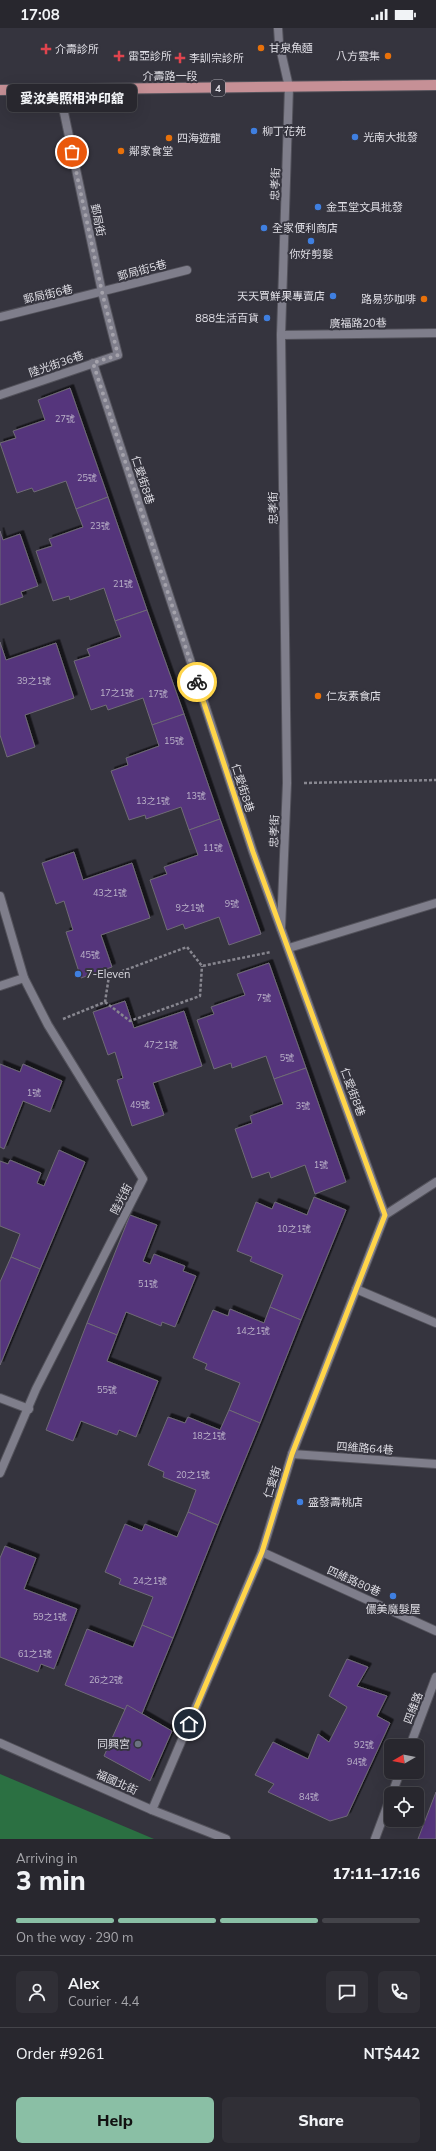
<!DOCTYPE html>
<html lang="en">
<head>
<meta charset="utf-8">
<style>
  body { margin:0; font-family:Mulish,"Noto Sans TC",sans-serif; background:#302f36; color:#f1f3f6; height:100vh; display:flex; flex-direction:column; font-size:15px; white-space:nowrap }
  * { box-sizing:border-box; margin:0 }
  p { font-size:13px; color:#a5a5aa }
  .icon { flex:none; width:22px; height:22px; fill:none; stroke:currentColor; stroke-width:2; stroke-linecap:round; stroke-linejoin:round }
  .map { position:relative; height:1811px; overflow:hidden }
  .details { display:flex; flex-direction:column; background:#28272e; flex:1 }
  .details>* { flex:none }
  .needle { width:26px; rotate:261deg }
  .fabs { position:absolute; left:384px; top:1711px; display:grid; gap:8px }
  .fabs a { display:grid; place-items:center; width:40px; height:40px; border-radius:6px; background:#28272e; box-shadow:0 4px 16px #0002,0 0 0 1px #44444a; font-size:20px }
  .pin { position:absolute; display:grid; place-items:center; width:34px; height:34px; color:#fff; margin:-17px; border:2px solid #fff; border-radius:50%; box-shadow:0 1px 4px #0007 }
  .courier { position:absolute; display:grid; place-items:center; width:40px; height:40px; margin:-20px; border:3px solid #ffd54a; border-radius:50%; background:#fff; color:#222; box-shadow:0 1px 5px #0007 }
  .bubble { position:absolute; height:28px; border-radius:6px; background:#28272e; box-shadow:0 4px 16px #0002,0 0 0 1px #44444a; font-size:13px; font-weight:800; line-height:28px; text-align:center }
  .overview em { font-style:normal; font-weight:800 }
  .overview div { display:flex; flex-direction:column-reverse }
  .overview { display:flex; align-items:center; justify-content:space-between; height:68px; padding:0 16px }
  h1 { font-size:26px; font-weight:800; line-height:30px }
  .bar { display:grid; grid-template-columns:repeat(4,1fr); gap:6px 4px; align-content:center; height:48px; padding:0 16px }
  .bar i { height:5px; border-radius:3px; background:#44444a }
  .bar .on { background:#8abfa5 }
  .bar p { grid-column:span 4 }
  .line { display:flex; align-items:center; gap:10px; padding:0 16px; border-top:1px solid #44444a }
  .line div { flex:1 }
  .round { display:grid; place-items:center; flex:none; width:42px; height:42px; border-radius:6px; background:#302f36 }
  .primary-button { display:flex; gap:8px; margin-top:auto; padding:8px 16px }
  .primary-button a { flex:1; height:46px; border-radius:6px; background:#8abfa5; color:#111; font-size:16px; font-weight:800; line-height:46px; text-align:center }
  .primary-button a+a { background:#302f36; color:#f1f3f6 }
  .status { display:flex; justify-content:space-between; align-items:center; height:28px; padding:0 20px; background:#28272e; direction:ltr }
  .status svg { height:11px; fill:currentColor }
  .map>svg:first-child { display:block }
  .green { fill:#2b7042 }
  .building { fill:#55347b; stroke:#6f6b76; filter:url(#shadow) }
  .lines { fill:none; stroke-linecap:round; stroke-linejoin:round }
  .service-casing { stroke:#53525b; stroke-width:10 }
  .minor-casing { stroke:#53525b; stroke-width:10 }
  .primary-casing { stroke:#53525b; stroke-width:12 }
  .path { stroke:#888790; stroke-width:2.5; stroke-dasharray:3 2; stroke-linecap:butt }
  .service { stroke:#7f7e8b; stroke-width:8 }
  .minor { stroke:#7f7e8b; stroke-width:8 }
  .primary { stroke:#c69096; stroke-width:10 }
  .done { stroke:#a4a2ab; stroke-width:4; stroke-dasharray:0 7.2 }
  .route { stroke:#ffd54a; stroke-width:5 }
  .food-dot { fill:#e8710a; stroke:#35343e; stroke-width:1.5 }
  .health-dot { fill:#e0444e; stroke:#35343e; stroke-width:1.5 }
  .shop-dot { fill:#3f7fe0; stroke:#35343e; stroke-width:1.5 }
  .worship-dot { fill:#6b7280; stroke:#35343e; stroke-width:1.5 }
  .labels { text-anchor:middle; stroke-width:4; stroke-linejoin:round; paint-order:stroke }
  .number-label { font-size:9px; fill:#bcb4ca }
  .shield { fill:#35343e; stroke:#acabb3; stroke-width:1 }
  .shield-label { font-size:10px; font-weight:bold; fill:#dfdee5 }
  .poi-label { font-size:11px; fill:#dfdee5; stroke:#35343e; text-anchor:start }
  .street-label { font-size:11px; fill:#dfdee5; stroke:#35343e }
</style>
</head>
<body>
<div class="status"><b>17:08</b><svg viewBox="0 0 49 12"><path d="M0 12V9h3v3zM5 12V6h3v6zM10 12V3h3v9zM15 12V0h3v12zM26 1h20v11H26zM47 4h2v5h-2z"/></svg></div>
<div class="map">
<svg width="436" height="1811" viewBox="0 0 436 1811">
  <defs>
    <filter id="shadow"><feDropShadow dx="3.5" dy="-3.5" stdDeviation="0" flood-color="#0009"/></filter>
  </defs>
  <rect width="100%" height="100%" fill="#35343e"/>
  <path class="green" d="M 0,1746 L 154,1811 L 0,1811 Z"/>
  <g class="building">
    <path d="M 70,360 L 108,469 L 76,481 L 66,453 L 34,464 L 32,460 L 17,465 L 0,415 L 16,410 L 13,403 L 45,392 L 38,372 Z"/>
    <path d="M 108,469 L 147,582 L 115,593 L 104,560 L 70,572 L 69,568 L 53,573 L 36,523 L 52,518 L 49,511 L 83,499 L 76,481 Z"/>
    <path d="M 0,503 L 3,512 L 20,506 L 38,558 L 21,564 L 23,569 L 0,577 Z"/>
    <path d="M 147,582 L 184,686 L 152,697 L 143,670 L 108,682 L 106,677 L 91,682 L 74,633 L 90,628 L 87,621 L 121,609 L 115,593 Z"/>
    <path d="M 0,614 L 6,632 L 56,615 L 74,670 L 25,687 L 35,719 L 7,729 L 0,707 Z"/>
    <path d="M 184,686 L 220,791 L 189,802 L 181,779 L 146,791 L 145,787 L 129,792 L 111,743 L 128,737 L 126,730 L 159,718 L 152,697 Z"/>
    <path d="M 220,791 L 261,906 L 229,917 L 219,889 L 185,901 L 183,896 L 167,902 L 150,852 L 167,846 L 164,839 L 198,827 L 189,802 Z"/>
    <path d="M 74,824 L 83,852 L 132,835 L 150,890 L 101,907 L 112,939 L 81,950 L 66,904 L 73,902 L 64,873 L 56,876 L 42,835 Z"/>
    <path d="M 269,935 L 306,1040 L 274,1051 L 266,1028 L 232,1040 L 231,1035 L 214,1041 L 197,992 L 214,986 L 211,979 L 245,967 L 237,946 Z"/>
    <path d="M 125,973 L 134,1000 L 184,983 L 202,1038 L 153,1055 L 164,1087 L 132,1098 L 117,1052 L 123,1050 L 115,1024 L 108,1027 L 93,984 Z"/>
    <path d="M 0,1036 L 20,1044 L 23,1036 L 62,1053 L 50,1084 L 23,1073 L 4,1121 L 0,1119 Z"/>
    <path d="M 306,1040 L 346,1154 L 315,1166 L 305,1137 L 271,1150 L 269,1144 L 252,1150 L 235,1101 L 252,1095 L 250,1088 L 283,1076 L 274,1051 Z"/>
    <path d="M 59,1122 L 85,1134 L 40,1241 L 11,1229 L 20,1206 L 0,1198 L 0,1133 L 8,1136 L 10,1132 L 41,1145 L 37,1155 L 44,1158 Z"/>
    <path d="M 314,1169 L 346,1182 L 301,1292 L 270,1279 L 283,1247 L 250,1233 L 252,1229 L 237,1223 L 256,1174 L 272,1181 L 275,1174 L 307,1187 Z"/>
    <path d="M 130,1187 L 157,1197 L 143,1233 L 150,1236 L 154,1226 L 185,1238 L 183,1243 L 196,1248 L 175,1299 L 162,1294 L 161,1298 L 126,1284 L 117,1307 L 87,1295 Z"/>
    <path d="M 11,1229 L 40,1241 L 0,1337 L 0,1254 Z"/>
    <path d="M 270,1279 L 301,1292 L 260,1395 L 229,1382 L 240,1355 L 205,1341 L 207,1336 L 193,1330 L 213,1282 L 228,1288 L 230,1281 L 264,1295 Z"/>
    <path d="M 87,1295 L 117,1307 L 107,1333 L 158,1353 L 136,1409 L 119,1402 L 117,1407 L 81,1393 L 73,1413 L 46,1402 Z"/>
    <path d="M 229,1382 L 260,1395 L 218,1497 L 188,1484 L 196,1462 L 163,1449 L 164,1444 L 148,1437 L 168,1389 L 185,1395 L 188,1389 L 220,1402 Z"/>
    <path d="M 188,1484 L 218,1497 L 173,1610 L 142,1597 L 153,1569 L 119,1556 L 121,1551 L 105,1544 L 125,1496 L 142,1503 L 145,1496 L 177,1509 Z"/>
    <path d="M 5,1518 L 36,1530 L 24,1561 L 77,1581 L 54,1641 L 41,1636 L 38,1644 L 0,1629 L 0,1530 Z"/>
    <path d="M 142,1597 L 173,1610 L 141,1688 L 65,1657 L 87,1601 L 133,1619 Z"/>
    <path d="M 347,1631 L 368,1639 L 357,1658 L 387,1668 L 377,1688 L 390,1695 L 347,1788 L 330,1793 L 268,1764 L 274,1756 L 255,1747 L 273,1714 L 308,1731 L 318,1706 L 329,1714 L 347,1679 L 329,1668 Z"/>
    <path d="M 127,1677 L 172,1703 L 150,1753 L 104,1728 Z"/>
    <path d="M 436,1764 L 436,1811 L 418,1811 Z"/>
  </g>
  <g class="lines">
    <defs>
      <g id="service">
        <path d="M 0,289 L 187,242"/>
        <path d="M 281,307 L 436,305"/>
        <path d="M 0,367 L 118,327 L 102,264 L 59,61"/>
        <path d="M 281,900 L 287,755 L 281,307 L 289,59"/>
        <path d="M 289,920 L 436,875"/>
        <path d="M 0,958 L 24,950"/>
        <path d="M 356,1261 L 436,1295"/>
        <path d="M 292,1426 L 436,1436"/>
        <path d="M 262,1524 L 436,1603"/>
        <path d="M 152,1782 L 262,1524 L 292,1426 L 385,1187 L 436,1154"/>
      </g>
      <g id="minor">
        <path d="M 278,0 L 279,15 L 289,59"/>
        <path d="M 93,335 L 253,824 L 385,1187"/>
        <path d="M 0,868 L 24,950 L 48,997 L 143,1151 L 36,1361 L 0,1445"/>
        <path d="M 0,1370 L 29,1381"/>
        <path d="M 0,1715 L 152,1782 L 226,1811"/>
        <path d="M 410,1718 L 436,1649"/>
        <path d="M 392,1766 L 400,1744"/>
        <path d="M 375,1811 L 391,1768"/>
      </g>
      <path id="primary" d="M 0,62 L 436,57"/>
    </defs>
    <use href="#service" class="service-casing"/>
    <use href="#minor" class="minor-casing"/>
    <use href="#primary" class="primary-casing"/>
    <g class="path">
      <path d="M 304,755 L 436,752"/>
      <path d="M 105,974 L 130,993 L 200,968 L 202,938"/>
      <path d="M 63,991 L 105,974 L 109,948 L 187,919 L 202,938 L 271,924"/>
    </g>
    <use href="#service" class="service"/>
    <use href="#minor" class="minor"/>
    <use href="#primary" class="primary"/>
  </g>
  <g class="lines">
    <path class="done" d="M 72,124 L 102,264 L 118,327 L 93,335 L 197,654"/>
    <path class="route" d="M 189,1696 L 262,1524 L 292,1426 L 385,1187 L 253,824 L 197,654"/>
  </g>
  <g class="food-dot">
    <circle cx="261" cy="20" r="4"/>
    <circle cx="388" cy="28" r="4"/>
    <circle cx="169" cy="110" r="4"/>
    <circle cx="121" cy="123" r="4"/>
    <circle cx="424" cy="271" r="4"/>
    <circle cx="318" cy="668" r="4"/>
  </g>
  <g class="health-dot">
    <path d="M44 15h4v4h4v4h-4v4h-4v-4h-4v-4h4z"/>
    <path d="M117 22h4v4h4v4h-4v4h-4v-4h-4v-4h4z"/>
    <path d="M178 24h4v4h4v4h-4v4h-4v-4h-4v-4h4z"/>
  </g>
  <g class="shop-dot">
    <circle cx="254" cy="103" r="4"/>
    <circle cx="355" cy="109" r="4"/>
    <circle cx="318" cy="179" r="4"/>
    <circle cx="264" cy="200" r="4"/>
    <circle cx="311" cy="213" r="4"/>
    <circle cx="333" cy="268" r="4"/>
    <circle cx="267" cy="290" r="4"/>
    <circle cx="78" cy="946" r="4"/>
    <circle cx="300" cy="1474" r="4"/>
    <circle cx="393" cy="1568" r="4"/>
  </g>
  <circle class="worship-dot" cx="138" cy="1716" r="4"/>
  <g class="labels">
    <g class="number-label">
      <text x="65" y="394">27號</text>
      <text x="87" y="453">25號</text>
      <text x="100" y="501">23號</text>
      <text x="123" y="559">21號</text>
      <text x="34" y="656">39之1號</text>
      <text x="117" y="668">17之1號</text>
      <text x="158" y="669">17號</text>
      <text x="174" y="716">15號</text>
      <text x="196" y="771">13號</text>
      <text x="153" y="776">13之1號</text>
      <text x="213" y="823">11號</text>
      <text x="110" y="868">43之1號</text>
      <text x="232" y="879">9號</text>
      <text x="190" y="883">9之1號</text>
      <text x="90" y="930">45號</text>
      <text x="264" y="973">7號</text>
      <text x="161" y="1020">47之1號</text>
      <text x="287" y="1033">5號</text>
      <text x="34" y="1068">1號</text>
      <text x="140" y="1080">49號</text>
      <text x="303" y="1081">3號</text>
      <text x="321" y="1140">1號</text>
      <text x="294" y="1204">10之1號</text>
      <text x="148" y="1259">51號</text>
      <text x="253" y="1306">14之1號</text>
      <text x="107" y="1365">55號</text>
      <text x="209" y="1411">18之1號</text>
      <text x="193" y="1450">20之1號</text>
      <text x="150" y="1556">24之1號</text>
      <text x="50" y="1592">59之1號</text>
      <text x="35" y="1629">61之1號</text>
      <text x="106" y="1655">26之2號</text>
      <text x="364" y="1720">92號</text>
      <text x="357" y="1737">94號</text>
      <text x="309" y="1772">84號</text>
    </g>
    <rect class="shield" x="211" y="52" width="14" height="16" rx="3"/>
    <g class="shield-label">
      <text x="218" y="64">4</text>
    </g>
    <g class="poi-label">
      <text x="269" y="24">甘泉魚麵</text>
      <text x="55" y="25">介壽診所</text>
      <text x="128" y="32">雷亞診所</text>
      <text x="380" y="32" text-anchor="end">八方雲集</text>
      <text x="189" y="34">李訓宗診所</text>
      <text x="262" y="107">柳丁花苑</text>
      <text x="363" y="113">光南大批發</text>
      <text x="177" y="114">四海遊龍</text>
      <text x="129" y="127">鄰家食堂</text>
      <text x="326" y="183">金玉堂文具批發</text>
      <text x="272" y="204">全家便利商店</text>
      <text x="311" y="230" text-anchor="middle">你好剪髮</text>
      <text x="325" y="272" text-anchor="end">天天買鮮果專賣店</text>
      <text x="416" y="275" text-anchor="end">路易莎咖啡</text>
      <text x="259" y="294" text-anchor="end">888生活百貨</text>
      <text x="326" y="672">仁友素食店</text>
      <text x="86" y="950">7-Eleven</text>
      <text x="308" y="1478">盛發壽桃店</text>
      <text x="393" y="1585" text-anchor="middle">儂美魔髮屋</text>
      <text x="130" y="1720" text-anchor="end">同興宮</text>
    </g>
    <g class="street-label">
      <text x="170" y="52">介壽路一段</text>
      <text transform="translate(275 156) rotate(-88)" y="4">忠孝街</text>
      <text transform="translate(98 192) rotate(78)" y="4">郵局街</text>
      <text transform="translate(142 242) rotate(-15)" y="4">郵局街5巷</text>
      <text transform="translate(48 266) rotate(-13)" y="4">郵局街6巷</text>
      <text transform="translate(358 295) rotate(-1)" y="4">廣福路20巷</text>
      <text transform="translate(56 336) rotate(-19)" y="4">陸光街36巷</text>
      <text transform="translate(143 452) rotate(72)" y="4">仁愛街8巷</text>
      <text transform="translate(273 480) rotate(-91)" y="4">忠孝街</text>
      <text transform="translate(243 760) rotate(72)" y="4">仁愛街8巷</text>
      <text transform="translate(274 803) rotate(-88)" y="4">忠孝街</text>
      <text transform="translate(353 1064) rotate(70)" y="4">仁愛街8巷</text>
      <text transform="translate(121 1171) rotate(-63)" y="4">陸光街</text>
      <text transform="translate(365 1420) rotate(4)" y="4">四維路64巷</text>
      <text transform="translate(272 1454) rotate(-73)" y="4">仁愛街</text>
      <text transform="translate(354 1553) rotate(24)" y="4">四維路80巷</text>
      <text transform="translate(413 1680) rotate(-69)" y="4">四維路</text>
      <text transform="translate(117 1754) rotate(24)" y="4">福國北街</text>
    </g>
  </g>
</svg>
<div class="fabs">
<a><svg class="needle" viewBox="-14 -14 28 28"><path d="M0-13l5 13h-10z" fill="#e53935"/><path d="M0 13l5-13h-10z" fill="#a5a5aa"/></svg></a>
<a><svg class="icon" aria-label="locate" viewBox="0 0 24 24"><circle cx="12" cy="12" r="6"/><path d="M12 2v4M12 18v4M2 12h4M18 12h4"/></svg></a>
</div>
<div class="pin" style="left:72px;top:124px;background:#ea580c"><svg class="icon" aria-label="bag" viewBox="0 0 24 24"><path d="M5 8h14l-1 12H6zM9 8a3 3 0 0 1 6 0"/></svg></div>
<div class="pin" style="left:189px;top:1696px;background:#1f2937"><svg class="icon" aria-label="home" viewBox="0 0 24 24"><path d="M3 11l9-7 9 7M6 9v11h12V9"/></svg></div>
<div class="courier" style="left:197px;top:654px"><svg class="icon" aria-label="bike" viewBox="0 0 24 24"><circle cx="6" cy="16" r="4"/><circle cx="18" cy="16" r="4"/><path d="M6 16l4-8h5l3 8M10 8l3 8H6M13 5h3"/></svg></div>
<div class="bubble" style="left:7px;top:56px;width:130px">愛汝美照相沖印舘</div>
</div>
<section class="details">
<div class="overview"><div><h1>3 min</h1><p>Arriving in</p></div><em>17:11–17:16</em></div>
<div class="bar"><i class="on"></i><i class="on"></i><i class="on"></i><i></i><p>On the way · 290 m</p></div>
<div class="line" style="height:72px"><a class="round"><svg class="icon" aria-label="person" viewBox="0 0 24 24"><circle cx="12" cy="8" r="4"/><path d="M4 21q1-7 8-7t8 7"/></svg></a><div><b>Alex</b><p>Courier · 4.4</p></div><a class="round"><svg class="icon" aria-label="chat" viewBox="0 0 24 24"><path d="M4 5h16v11H9l-5 4z"/></svg></a><a class="round"><svg class="icon" aria-label="phone" viewBox="0 0 24 24"><path d="M5 4h4l2 5-3 2q2 4 5 5l2-3 5 2v4C11 20 4 13 5 4z"/></svg></a></div>
<div class="line" style="height:52px"><div>Order #9261</div><b>NT$442</b></div>
<div class="primary-button"><a>Help</a><a>Share</a></div>
</section>
</body>
</html>
